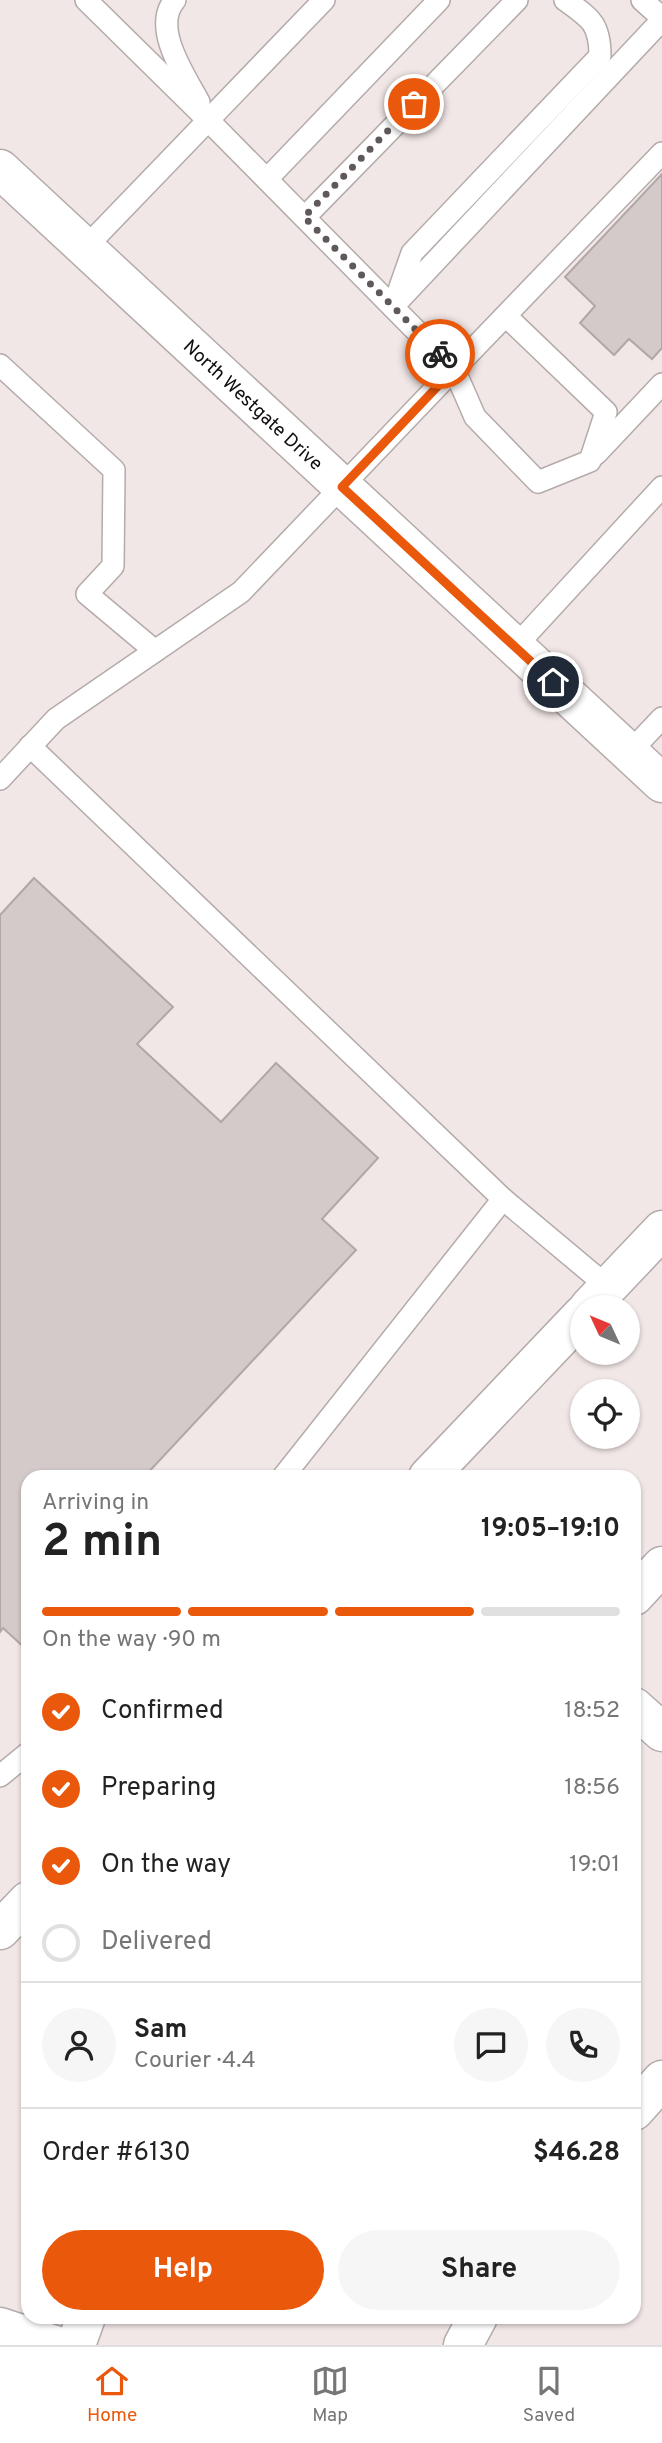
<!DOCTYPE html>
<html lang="en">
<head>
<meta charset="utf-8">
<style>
  body { margin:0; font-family:Overpass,sans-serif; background:#f6f6f6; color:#222; height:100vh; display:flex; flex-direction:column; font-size:26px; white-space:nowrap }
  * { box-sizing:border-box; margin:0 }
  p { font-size:23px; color:#767676 }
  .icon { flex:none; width:38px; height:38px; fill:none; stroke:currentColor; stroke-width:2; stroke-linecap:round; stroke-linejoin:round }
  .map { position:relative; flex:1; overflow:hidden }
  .side { position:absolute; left:21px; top:1470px; width:620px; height:854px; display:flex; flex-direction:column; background:#fff; border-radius:21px; box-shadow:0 2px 5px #0004 }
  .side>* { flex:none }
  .needle { width:46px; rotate:314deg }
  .tools { position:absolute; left:570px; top:1295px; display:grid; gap:14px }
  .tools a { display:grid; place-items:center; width:70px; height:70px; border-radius:50%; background:#fff; box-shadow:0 2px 5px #0004; font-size:35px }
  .pin { position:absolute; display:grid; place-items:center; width:60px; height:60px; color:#fff; margin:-30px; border:4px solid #fff; border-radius:50%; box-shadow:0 2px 7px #0007 }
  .courier { position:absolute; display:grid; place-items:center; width:70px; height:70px; margin:-35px; border:5px solid #ea580c; border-radius:50%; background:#fff; color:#222; box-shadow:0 2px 9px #0007 }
  .headline em { font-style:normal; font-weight:700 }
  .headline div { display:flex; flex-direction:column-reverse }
  .headline { display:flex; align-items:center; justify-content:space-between; height:119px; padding:0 21px }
  h1 { font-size:46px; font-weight:700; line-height:52px }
  .bar { display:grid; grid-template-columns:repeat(4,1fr); gap:10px 7px; align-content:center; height:84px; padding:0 21px }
  .bar i { height:9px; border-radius:5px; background:#e0e0e0 }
  .bar .on { background:#ea580c }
  .bar p { grid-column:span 4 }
  .line { display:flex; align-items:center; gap:18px; padding:0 21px; border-top:2px solid #e0e0e0 }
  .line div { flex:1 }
  .round { display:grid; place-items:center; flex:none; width:74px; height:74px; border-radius:37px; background:#f6f6f6 }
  ol { padding:0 21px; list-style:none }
  li { display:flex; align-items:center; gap:21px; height:77px }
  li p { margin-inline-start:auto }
  li .icon { padding:7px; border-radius:50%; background:#ea580c; color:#fff; stroke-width:4 }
  li:last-child { color:#767676 }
  li i { width:38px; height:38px; border:4px solid #e0e0e0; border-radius:50% }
  .primary-button { display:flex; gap:14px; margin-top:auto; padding:14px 21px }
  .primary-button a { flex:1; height:80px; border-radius:42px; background:#ea580c; color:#fff; font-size:28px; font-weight:700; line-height:80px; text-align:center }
  .primary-button a+a { background:#f6f6f6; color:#222 }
  .dock { display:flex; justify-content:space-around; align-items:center; height:98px; border-top:2px solid #e0e0e0; background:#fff; font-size:19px; color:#767676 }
  .dock a { display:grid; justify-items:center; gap:4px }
  .dock .on { color:#ea580c }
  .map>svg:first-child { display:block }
  .building { fill:#d3cac9; stroke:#b0a7a6; stroke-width:2 }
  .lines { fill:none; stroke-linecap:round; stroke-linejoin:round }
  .lane-casing { stroke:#b4abaa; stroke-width:24 }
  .street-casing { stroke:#b4abaa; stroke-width:41 }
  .secondary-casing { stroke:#b4abaa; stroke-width:41 }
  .lane { stroke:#fff; stroke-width:21 }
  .street { stroke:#fff; stroke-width:38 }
  .secondary { stroke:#fff; stroke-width:38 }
  .done { stroke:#5f5a59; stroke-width:7; stroke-dasharray:0 12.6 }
  .route { stroke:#ea580c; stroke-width:9 }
  .labels { text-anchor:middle; stroke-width:5; stroke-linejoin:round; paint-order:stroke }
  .street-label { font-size:19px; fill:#110e0d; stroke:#f1e7e6 }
</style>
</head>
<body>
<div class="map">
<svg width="662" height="2345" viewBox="0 0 662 2345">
  <rect width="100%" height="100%" fill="#f1e7e6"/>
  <g class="building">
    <path d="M 662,174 L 662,348 L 652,359 L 629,339 L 614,355 L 580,323 L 595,306 L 565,277 Z"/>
    <path d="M 34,878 L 173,1007 L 137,1044 L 221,1122 L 276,1063 L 378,1158 L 322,1219 L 356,1250 L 144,1477 L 28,1477 L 28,1651 L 3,1628 L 0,1632 L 0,915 Z"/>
  </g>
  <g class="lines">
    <defs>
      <g id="lane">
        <path d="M 175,0 C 151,27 185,76 199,102"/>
        <path d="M 642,0 L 662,18"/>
        <path d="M 267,179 L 439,0"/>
        <path d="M 305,217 L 517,0"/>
        <path d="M 85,248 L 324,0"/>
        <path d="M 399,300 L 662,20"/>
        <path d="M 393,307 L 412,253 L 600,56 C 600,23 590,18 565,0"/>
        <path d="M 506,316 L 606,412 L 590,461 L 538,482 L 475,417 L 454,369 L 662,153"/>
        <path d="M 0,365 L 114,470 L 113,566 L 87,594 L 155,651"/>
        <path d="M 596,454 L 662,384"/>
        <path d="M 515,647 L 662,487"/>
        <path d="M 30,746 L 503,1199 L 283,1477"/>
        <path d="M 629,753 L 662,718"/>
        <path d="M 0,779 L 56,719 L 241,592 L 454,369 L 208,120 L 86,0"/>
        <path d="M 503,1199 L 608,1287"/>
        <path d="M 0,1776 L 28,1753"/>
      </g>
      <g id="street">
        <path d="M 634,1596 L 662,1566"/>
        <path d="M 634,1707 L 662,1732"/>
        <path d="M 634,2111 L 662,2080"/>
        <path d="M 0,2327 L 55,2345"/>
        <path d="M 76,2345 L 86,2317"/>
        <path d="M 463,2345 L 478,2317"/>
      </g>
      <g id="secondary">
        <path id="s1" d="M 0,169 L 662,783"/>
        <path d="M 589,1307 L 662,1230"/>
        <path d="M 428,1477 L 583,1314"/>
        <path d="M 0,1930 L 28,1901"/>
      </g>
    </defs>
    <use href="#lane" class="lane-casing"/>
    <use href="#street" class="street-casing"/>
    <use href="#secondary" class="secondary-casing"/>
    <use href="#lane" class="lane"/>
    <use href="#street" class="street"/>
    <use href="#secondary" class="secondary"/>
  </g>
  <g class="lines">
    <path class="done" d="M 414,104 L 304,217 L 440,354"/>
    <path class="route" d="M 440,354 L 454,369 L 342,487 L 553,682"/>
  </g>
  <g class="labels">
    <g class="street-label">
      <text dy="7" stroke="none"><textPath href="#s1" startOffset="346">North Westgate Drive</textPath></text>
    </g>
  </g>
</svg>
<div class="tools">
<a><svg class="needle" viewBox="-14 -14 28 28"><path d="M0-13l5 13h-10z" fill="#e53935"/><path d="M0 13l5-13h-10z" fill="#767676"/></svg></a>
<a><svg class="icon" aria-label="locate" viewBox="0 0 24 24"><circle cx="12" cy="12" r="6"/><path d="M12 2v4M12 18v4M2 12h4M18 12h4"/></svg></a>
</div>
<div class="pin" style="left:414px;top:104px;background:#ea580c"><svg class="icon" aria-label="bag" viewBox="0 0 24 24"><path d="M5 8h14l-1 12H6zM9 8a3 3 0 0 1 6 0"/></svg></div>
<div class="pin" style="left:553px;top:682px;background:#1f2937"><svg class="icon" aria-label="home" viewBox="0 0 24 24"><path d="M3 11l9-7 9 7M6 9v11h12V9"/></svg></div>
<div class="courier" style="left:440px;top:354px"><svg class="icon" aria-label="bike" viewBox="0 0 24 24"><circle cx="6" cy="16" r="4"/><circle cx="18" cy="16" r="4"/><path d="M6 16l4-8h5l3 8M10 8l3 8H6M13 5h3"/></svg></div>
<section class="side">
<div class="headline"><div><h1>2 min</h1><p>Arriving in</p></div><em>19:05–19:10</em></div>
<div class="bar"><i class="on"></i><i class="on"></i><i class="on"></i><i></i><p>On the way · 90 m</p></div>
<ol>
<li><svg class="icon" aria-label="check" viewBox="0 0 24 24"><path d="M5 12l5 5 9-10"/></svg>Confirmed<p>18:52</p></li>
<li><svg class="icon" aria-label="check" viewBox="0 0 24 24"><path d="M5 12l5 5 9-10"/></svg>Preparing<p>18:56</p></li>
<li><svg class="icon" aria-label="check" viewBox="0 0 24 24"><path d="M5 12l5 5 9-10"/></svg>On the way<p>19:01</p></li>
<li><i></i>Delivered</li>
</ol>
<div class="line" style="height:126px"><a class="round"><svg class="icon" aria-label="person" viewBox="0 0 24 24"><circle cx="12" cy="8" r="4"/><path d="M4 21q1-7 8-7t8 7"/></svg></a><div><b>Sam</b><p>Courier · 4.4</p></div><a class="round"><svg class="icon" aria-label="chat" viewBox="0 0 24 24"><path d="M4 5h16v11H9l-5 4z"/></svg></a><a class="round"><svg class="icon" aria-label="phone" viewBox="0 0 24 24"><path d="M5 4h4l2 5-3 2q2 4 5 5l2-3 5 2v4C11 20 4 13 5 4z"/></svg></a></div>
<div class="line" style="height:91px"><div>Order #6130</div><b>$46.28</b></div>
<div class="primary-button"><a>Help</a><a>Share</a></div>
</section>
</div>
<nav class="dock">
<a class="on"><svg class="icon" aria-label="home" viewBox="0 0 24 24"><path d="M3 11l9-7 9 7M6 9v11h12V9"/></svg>Home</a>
<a><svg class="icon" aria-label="map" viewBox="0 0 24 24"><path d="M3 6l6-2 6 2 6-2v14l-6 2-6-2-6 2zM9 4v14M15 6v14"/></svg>Map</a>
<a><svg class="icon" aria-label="saved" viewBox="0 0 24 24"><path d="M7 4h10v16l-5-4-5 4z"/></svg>Saved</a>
</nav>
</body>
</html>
